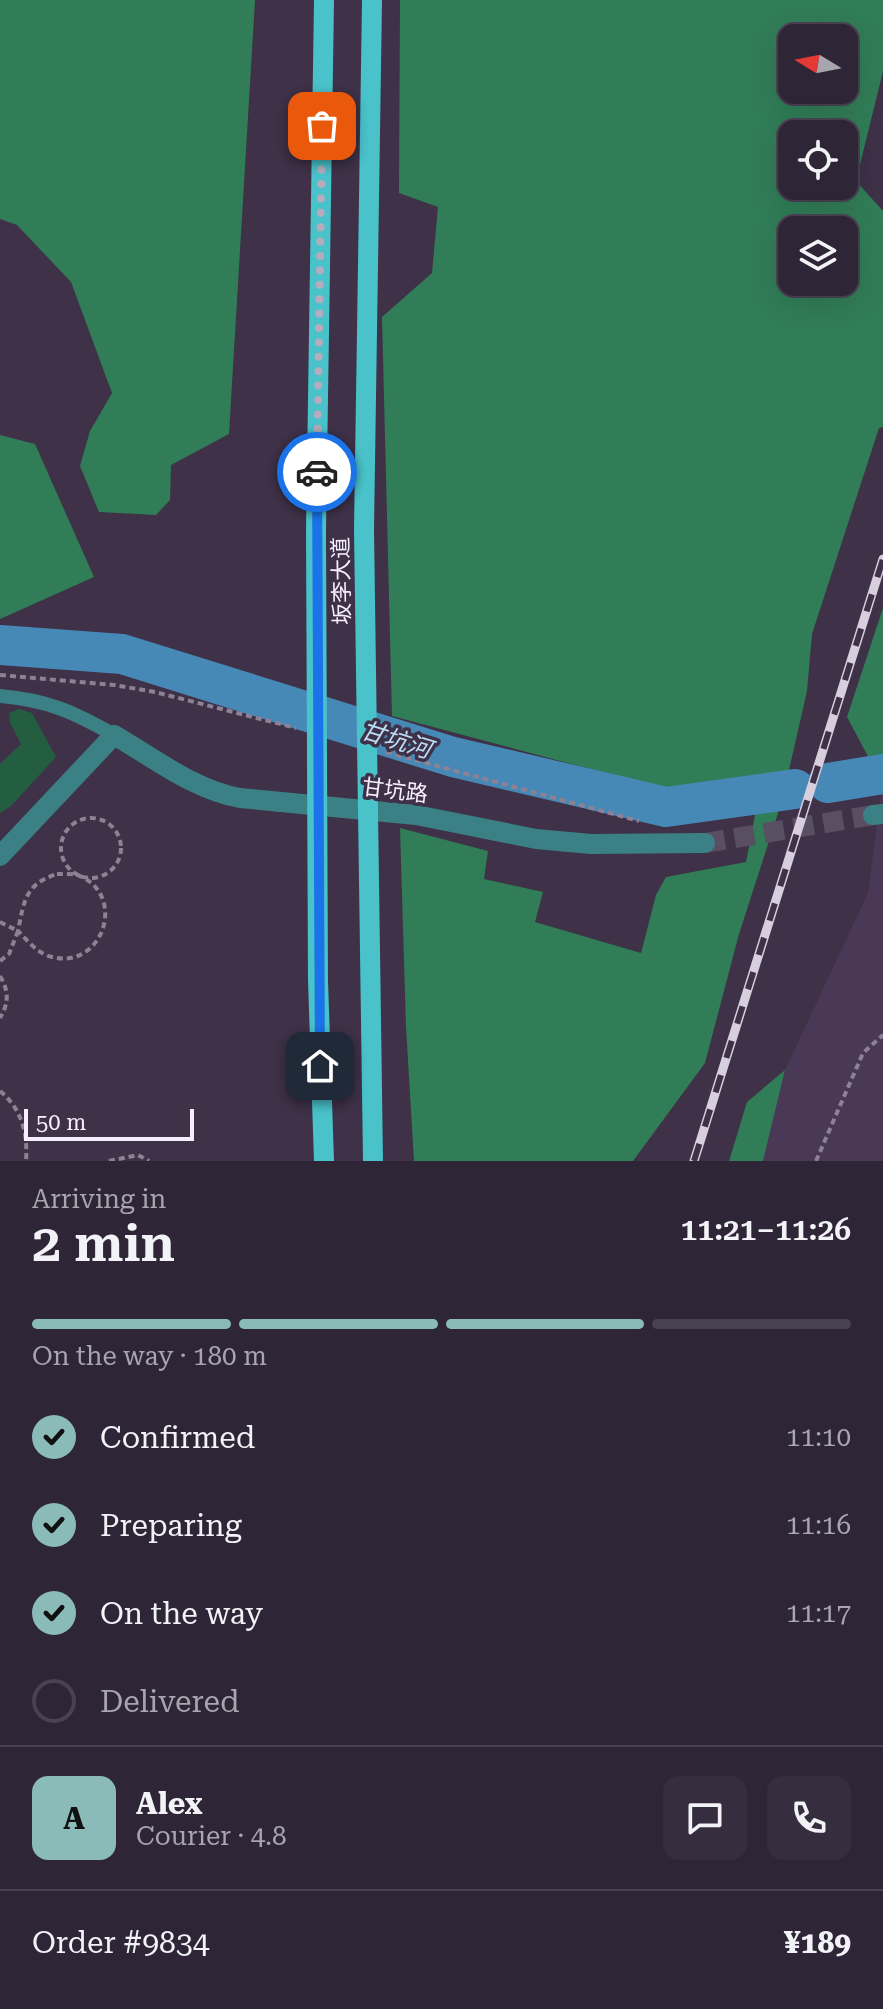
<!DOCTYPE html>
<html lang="en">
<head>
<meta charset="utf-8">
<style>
  body { margin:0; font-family:"Roboto Serif","Noto Sans SC",serif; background:#362d3e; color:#f1f3f6; height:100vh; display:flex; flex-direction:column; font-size:30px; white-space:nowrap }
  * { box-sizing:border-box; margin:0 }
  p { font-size:26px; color:#a7a5ad }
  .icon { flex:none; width:44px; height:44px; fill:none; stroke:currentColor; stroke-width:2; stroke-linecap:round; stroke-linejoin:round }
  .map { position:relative; height:1161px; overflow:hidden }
  .side { display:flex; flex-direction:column; background:#2e2536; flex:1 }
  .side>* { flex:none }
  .needle { width:52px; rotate:280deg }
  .controls { position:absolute; left:778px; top:24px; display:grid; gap:16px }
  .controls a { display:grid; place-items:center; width:80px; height:80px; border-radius:16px; background:#2e2536; box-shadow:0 8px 32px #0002,0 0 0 2px #494251; font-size:40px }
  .scale { position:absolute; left:24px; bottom:20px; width:170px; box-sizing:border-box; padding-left:8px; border:4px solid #f7effe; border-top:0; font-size:22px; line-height:28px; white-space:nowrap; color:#f7effe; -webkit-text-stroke:6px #3e3148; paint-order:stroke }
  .pin { position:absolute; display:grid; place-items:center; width:68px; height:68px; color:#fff; margin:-34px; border-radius:16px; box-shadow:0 4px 12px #0006 }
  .courier { position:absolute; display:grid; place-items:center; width:80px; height:80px; margin:-40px; border:6px solid #1a73e8; border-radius:50%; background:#fff; color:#222; box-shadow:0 2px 10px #0007 }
  .headline em { font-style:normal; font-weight:600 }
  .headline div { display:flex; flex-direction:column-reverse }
  .headline { display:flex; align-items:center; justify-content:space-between; height:136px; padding:0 32px }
  h1 { font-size:52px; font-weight:600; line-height:60px }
  .bar { display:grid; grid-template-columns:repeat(4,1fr); gap:12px 8px; align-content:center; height:96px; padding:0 32px }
  .bar i { height:10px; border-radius:6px; background:#494251 }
  .bar .active { background:#8bbbb9 }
  .bar p { grid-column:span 4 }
  .line { display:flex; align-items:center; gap:20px; padding:0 32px; border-top:2px solid #494251 }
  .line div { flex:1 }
  .round { display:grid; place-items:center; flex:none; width:84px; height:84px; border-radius:16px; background:#362d3e }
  ol { padding:0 32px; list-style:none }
  li { display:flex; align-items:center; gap:24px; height:88px }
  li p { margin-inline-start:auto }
  li .icon { padding:8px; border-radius:50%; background:#8bbbb9; color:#111; stroke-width:4 }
  li:last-child { color:#a7a5ad }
  li i { width:44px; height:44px; border:4px solid #494251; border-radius:50% }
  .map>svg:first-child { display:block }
  .built { fill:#493856 }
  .green { fill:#245e41 }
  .forest { fill:#317d57; fill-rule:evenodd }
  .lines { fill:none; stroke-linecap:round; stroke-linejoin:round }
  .river { stroke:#4789b6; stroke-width:40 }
  .street-tunnel { stroke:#5a4e63; stroke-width:20; stroke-dasharray:20 10; stroke-linecap:butt }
  .path { stroke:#8c8195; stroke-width:4; stroke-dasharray:6 4; stroke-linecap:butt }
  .lane { stroke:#3a8084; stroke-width:14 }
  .street { stroke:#3a8084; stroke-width:20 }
  .primary { stroke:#49c2ca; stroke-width:20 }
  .rail-casing { stroke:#d7cede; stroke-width:9 }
  .rail { stroke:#3e3148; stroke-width:6; stroke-dasharray:18; stroke-linecap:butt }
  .done { stroke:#b6acbe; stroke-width:8; stroke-dasharray:0 14.4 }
  .route { stroke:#1a73e8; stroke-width:10 }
  .labels { text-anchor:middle; stroke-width:7; stroke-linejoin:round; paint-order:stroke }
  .street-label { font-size:22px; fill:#f7effe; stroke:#3e3148 }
  .water-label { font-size:24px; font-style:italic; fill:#bbddf6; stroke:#3e3148 }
</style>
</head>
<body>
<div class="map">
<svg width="883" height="1161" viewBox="0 0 883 1161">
  <rect width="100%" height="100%" fill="#3e3148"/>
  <path class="built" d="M 883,779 L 883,1161 L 763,1161 L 785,1070 L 868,893 Z"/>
  <path class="green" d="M 19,709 L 32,713 L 56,757 L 11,806 L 0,813 L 0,764 L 21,744 L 10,723 L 9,713 Z"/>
  <g class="forest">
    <path d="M 0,0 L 255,0 L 229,434 L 171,465 L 170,500 L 156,515 L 99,512 L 80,466 L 90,431 L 112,393 L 71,282 L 17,225 L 0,219 Z"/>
    <path d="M 400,0 L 883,0 L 883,71 L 856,181 L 883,211 L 883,427 L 879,428 L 812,634 L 807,691 L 782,801 L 739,934 L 705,1063 L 633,1161 L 414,1161 L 406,1027 L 400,828 L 488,851 L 484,879 L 543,892 L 535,922 L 641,953 L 656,895 L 666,877 L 746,862 L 761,784 L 687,795 L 392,716 L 382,317 L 432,273 L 438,207 L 399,193 ZM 844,38 L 844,90 L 792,90 L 792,38 ZM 844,134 L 844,186 L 792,186 L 792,134 ZM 844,230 L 844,282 L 792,282 L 792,230 Z"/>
    <path d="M 0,435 L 35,444 L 94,577 L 0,619 Z"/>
    <path d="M 883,608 L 883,762 L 870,760 L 847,717 Z"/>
    <path d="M 785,1070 L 763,1161 L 729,1161 L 747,1102 Z"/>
  </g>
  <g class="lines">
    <g class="river">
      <path d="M 0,645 L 122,654 L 453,757 L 666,807 L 795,789"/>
      <path d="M 828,783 L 883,774"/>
    </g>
    <path class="street-tunnel" d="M 705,843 L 873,815"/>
    <g class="path">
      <path d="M 0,675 L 114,685 L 155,692 L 296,728"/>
      <path d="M 386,752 L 639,821"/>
      <circle cx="91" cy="848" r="30"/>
      <path d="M 57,874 C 65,874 75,873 82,877 C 127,899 101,970 52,957 C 38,954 28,941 18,931 C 24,901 25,884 57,874 Z"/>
      <path d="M 0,922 L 18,931 L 9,954 L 0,961"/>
      <path d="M 0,976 C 9,991 9,1003 0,1018"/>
      <path d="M 0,1091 C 22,1109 28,1134 26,1161"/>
      <path d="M 109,1161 L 138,1155 L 149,1161"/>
      <path d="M 816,1161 L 863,1053 L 883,1035"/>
    </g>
    <path class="lane" d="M 0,696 C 47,700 74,712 114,735"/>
    <g class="street">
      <path d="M 873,815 L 883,814"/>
      <path d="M 0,856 L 114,735 C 154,758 194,790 240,798 L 416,815 L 536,839 L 591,844 L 705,843"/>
    </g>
    <g class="primary">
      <path d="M 372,0 L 364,530 L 373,1161"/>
      <path d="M 324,1161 L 318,980 L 316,531 L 324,0"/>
    </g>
    <defs>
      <path id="rail" d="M 694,1161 L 883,559"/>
    </defs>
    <use href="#rail" class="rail-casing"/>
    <use href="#rail" class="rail"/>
  </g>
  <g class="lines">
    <path class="done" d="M 317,472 L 322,126"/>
    <path class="route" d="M 317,472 L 320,1066"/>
  </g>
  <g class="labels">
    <g class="street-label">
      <text transform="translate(341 581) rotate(-91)" y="8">坂李大道</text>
      <text transform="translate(395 790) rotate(7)" y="8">甘坑路</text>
    </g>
    <g class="water-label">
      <text transform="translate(396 740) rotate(17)" y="8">甘坑河</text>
    </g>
  </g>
</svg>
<div class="controls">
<a><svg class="needle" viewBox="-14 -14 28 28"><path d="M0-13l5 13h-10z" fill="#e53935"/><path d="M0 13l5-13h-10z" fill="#a7a5ad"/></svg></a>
<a><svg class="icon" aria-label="locate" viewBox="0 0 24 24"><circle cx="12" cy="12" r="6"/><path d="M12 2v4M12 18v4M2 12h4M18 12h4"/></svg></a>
<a><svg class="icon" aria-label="layers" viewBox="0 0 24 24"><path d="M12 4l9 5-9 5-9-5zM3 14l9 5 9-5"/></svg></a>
</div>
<div class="scale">50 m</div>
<div class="pin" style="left:322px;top:126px;background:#ea580c"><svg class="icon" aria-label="bag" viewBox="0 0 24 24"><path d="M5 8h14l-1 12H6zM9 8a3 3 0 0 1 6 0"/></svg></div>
<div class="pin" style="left:320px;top:1066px;background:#1f2937"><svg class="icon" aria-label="home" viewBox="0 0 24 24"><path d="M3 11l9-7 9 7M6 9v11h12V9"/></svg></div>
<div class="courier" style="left:317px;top:472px"><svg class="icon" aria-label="car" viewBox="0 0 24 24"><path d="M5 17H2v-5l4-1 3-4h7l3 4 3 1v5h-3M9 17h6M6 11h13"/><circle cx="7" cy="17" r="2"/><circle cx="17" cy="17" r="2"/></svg></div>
</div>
<section class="side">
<div class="headline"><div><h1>2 min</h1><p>Arriving in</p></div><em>11:21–11:26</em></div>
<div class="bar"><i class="active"></i><i class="active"></i><i class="active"></i><i></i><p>On the way · 180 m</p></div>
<ol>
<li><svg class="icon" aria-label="check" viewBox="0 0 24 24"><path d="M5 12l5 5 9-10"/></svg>Confirmed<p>11:10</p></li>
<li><svg class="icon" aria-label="check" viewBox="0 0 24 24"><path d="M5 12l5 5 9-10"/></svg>Preparing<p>11:16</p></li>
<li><svg class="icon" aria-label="check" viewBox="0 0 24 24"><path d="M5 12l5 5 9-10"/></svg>On the way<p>11:17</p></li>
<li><i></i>Delivered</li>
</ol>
<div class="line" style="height:144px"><b class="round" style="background:#8bbbb9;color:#111">A</b><div><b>Alex</b><p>Courier · 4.8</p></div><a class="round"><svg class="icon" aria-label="chat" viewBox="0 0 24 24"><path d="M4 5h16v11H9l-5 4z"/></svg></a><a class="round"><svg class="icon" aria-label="phone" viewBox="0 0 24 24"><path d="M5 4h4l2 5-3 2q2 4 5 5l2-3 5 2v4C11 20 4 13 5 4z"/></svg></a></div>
<div class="line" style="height:104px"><div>Order #9834</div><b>¥189</b></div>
</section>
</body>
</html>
